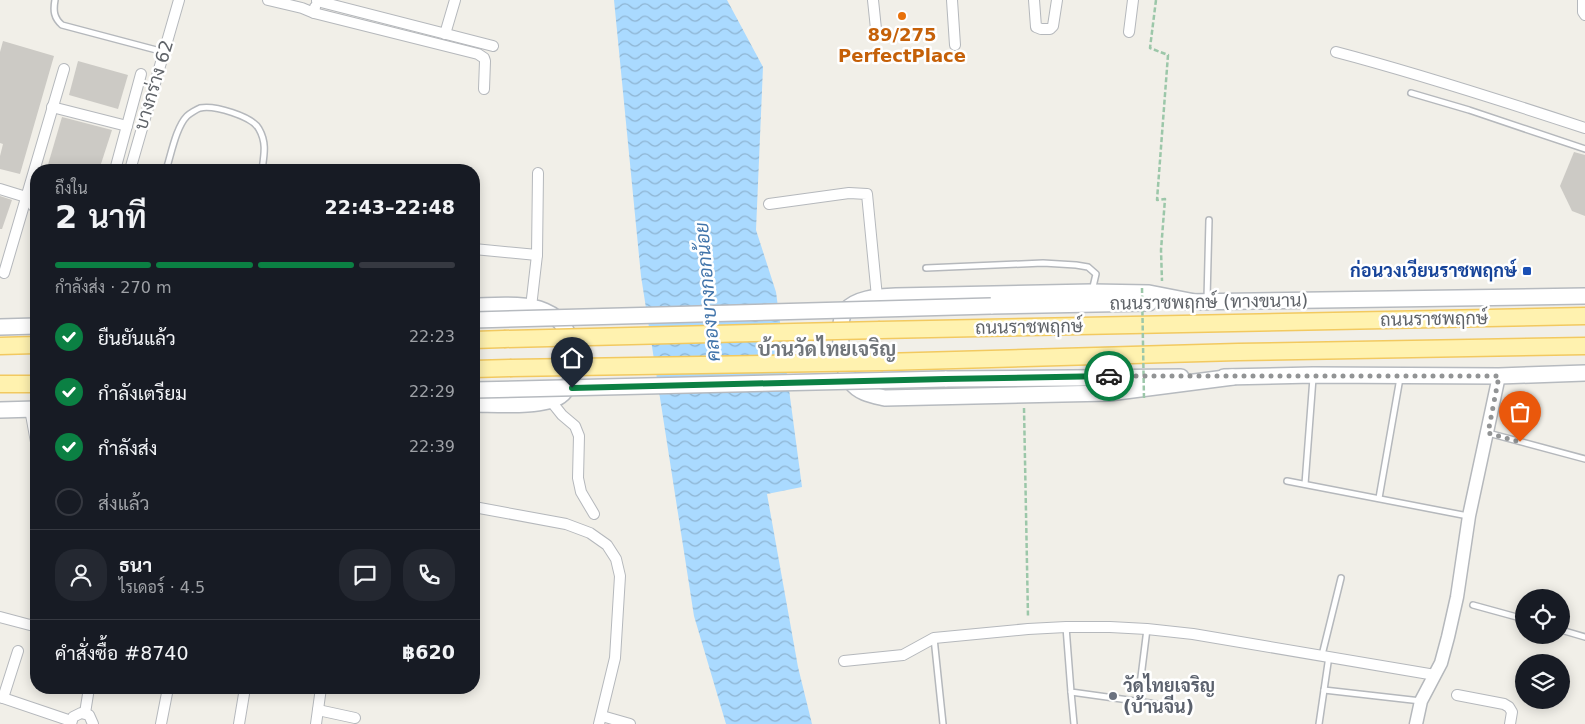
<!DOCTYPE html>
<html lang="th">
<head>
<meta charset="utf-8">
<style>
  body { margin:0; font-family:"DejaVu Sans",Sarabun,sans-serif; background:#242831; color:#f1f3f6; height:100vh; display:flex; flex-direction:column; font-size:19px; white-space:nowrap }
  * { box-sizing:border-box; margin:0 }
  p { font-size:16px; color:#9ea1a6 }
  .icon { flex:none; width:28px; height:28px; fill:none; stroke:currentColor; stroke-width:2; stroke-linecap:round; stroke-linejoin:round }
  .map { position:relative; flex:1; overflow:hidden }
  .sheet { position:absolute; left:30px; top:164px; width:450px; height:530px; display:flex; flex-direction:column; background:#171b24; border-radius:20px; box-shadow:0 2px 12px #0003 }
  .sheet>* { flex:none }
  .buttons { position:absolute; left:1515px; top:589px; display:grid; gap:10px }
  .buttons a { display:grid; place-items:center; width:55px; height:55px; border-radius:50%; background:#171b24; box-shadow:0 2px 12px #0003; font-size:25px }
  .pin { position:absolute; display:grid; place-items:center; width:42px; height:42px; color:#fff; margin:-51px -21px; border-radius:50% 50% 50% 0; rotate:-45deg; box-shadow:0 0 5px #0007 }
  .pin .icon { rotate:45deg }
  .courier { position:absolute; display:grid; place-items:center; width:50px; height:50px; margin:-25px; border:4px solid #0b8043; border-radius:50%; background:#fff; color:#222; box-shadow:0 1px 6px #0007 }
  .headline em { font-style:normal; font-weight:600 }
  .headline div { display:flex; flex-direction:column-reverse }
  .headline { display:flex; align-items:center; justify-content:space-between; height:85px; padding:0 25px }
  h1 { font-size:32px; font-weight:600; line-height:38px }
  .bar { display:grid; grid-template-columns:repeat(4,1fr); gap:8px 5px; align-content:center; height:60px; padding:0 25px }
  .bar i { height:6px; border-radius:4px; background:#363941 }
  .bar .current { background:#0b8043 }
  .bar p { grid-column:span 4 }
  .line { display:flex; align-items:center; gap:12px; padding:0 25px; border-top:1px solid #363941 }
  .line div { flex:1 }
  .round { display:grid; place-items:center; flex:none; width:52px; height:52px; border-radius:20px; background:#242831 }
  ol { padding:0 25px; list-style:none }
  li { display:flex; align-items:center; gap:15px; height:55px }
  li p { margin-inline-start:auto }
  li .icon { padding:5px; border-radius:50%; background:#0b8043; color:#fff; stroke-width:4 }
  li:last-child { color:#9ea1a6 }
  li i { width:28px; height:28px; border:2px solid #363941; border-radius:50% }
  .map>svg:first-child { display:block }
  .water { fill:url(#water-waves) }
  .building { fill:#cccac5 }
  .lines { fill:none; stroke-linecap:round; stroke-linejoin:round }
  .service-casing { stroke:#b5b8bc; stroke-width:8 }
  .minor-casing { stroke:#b5b8bc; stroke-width:12 }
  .tertiary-casing { stroke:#b5b8bc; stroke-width:15 }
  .secondary-casing { stroke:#b6babf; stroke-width:18 }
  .primary-casing { stroke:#f2c960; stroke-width:19 }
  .path { stroke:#9cc7a9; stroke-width:2.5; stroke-dasharray:5 2.5; stroke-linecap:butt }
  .service { stroke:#fff; stroke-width:5 }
  .minor { stroke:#fff; stroke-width:10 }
  .tertiary { stroke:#fff; stroke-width:12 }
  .secondary { stroke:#fff; stroke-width:15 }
  .primary { stroke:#fff2af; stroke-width:16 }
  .secondary-bridge-casing { stroke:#b6babf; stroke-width:18; stroke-linecap:butt }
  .primary-bridge-casing { stroke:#f2c960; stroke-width:19; stroke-linecap:butt }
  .path-bridge { stroke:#9cc7a9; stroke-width:2.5; stroke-dasharray:5 2.5; stroke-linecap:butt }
  .secondary-bridge { stroke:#fff; stroke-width:15 }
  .primary-bridge { stroke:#fff2af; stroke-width:16 }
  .done { stroke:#929495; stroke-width:5; stroke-dasharray:0 9 }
  .route { stroke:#0b8043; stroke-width:6 }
  .food-dot { fill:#e8710a; stroke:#fff; stroke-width:2 }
  .transit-dot { fill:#1a4fb4; stroke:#fff; stroke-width:2 }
  .worship-dot { fill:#6b7280; stroke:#fff; stroke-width:2 }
  .labels { text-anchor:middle; stroke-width:5; stroke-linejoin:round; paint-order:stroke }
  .food-label { font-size:18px; font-weight:bold; fill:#c56008; stroke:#fff }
  .street-label { font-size:18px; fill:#5f6368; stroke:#fff }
  .transit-label { font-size:18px; font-weight:bold; fill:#164399; stroke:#fff; text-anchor:end }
  .worship-label { font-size:18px; font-weight:bold; fill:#5b616d; stroke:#fff; text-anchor:start }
  .water-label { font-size:19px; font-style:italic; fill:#4174aa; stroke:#fff }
  .quarter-label { font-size:20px; font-weight:bold; fill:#70757a; stroke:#fff }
</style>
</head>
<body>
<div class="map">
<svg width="1585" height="724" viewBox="0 0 1585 724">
  <defs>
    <pattern id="water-waves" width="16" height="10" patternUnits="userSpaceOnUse" patternTransform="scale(1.25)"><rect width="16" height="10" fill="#aadaff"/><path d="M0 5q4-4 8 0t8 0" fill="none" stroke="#8eb4d2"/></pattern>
  </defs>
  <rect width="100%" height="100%" fill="#f1efe8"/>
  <path class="water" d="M 614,0 L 727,0 L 763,67 L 756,230 L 776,292 L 802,487 L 767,494 L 798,667 L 812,724 L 726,724 L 694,616 L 641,276 Z"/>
  <g class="building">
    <path d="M 3,41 L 54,56 L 20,174 L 0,169 L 0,156 L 3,144 L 0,143 L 0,52 Z"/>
    <path d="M 78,61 L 128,75 L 118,109 L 69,95 Z"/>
    <path d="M 62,117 L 112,130 L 99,170 L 54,170 L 47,168 Z"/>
    <path d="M 1574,152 L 1585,155 L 1585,216 L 1572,211 L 1560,186 Z"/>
    <path d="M 0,196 L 12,200 L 2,229 L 0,229 Z"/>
  </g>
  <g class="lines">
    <defs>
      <g id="service">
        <path d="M 55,0 C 53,11 54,18 62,25 L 164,52"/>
        <path d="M 1411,93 L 1469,110 L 1585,149"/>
        <path d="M 166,170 C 171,155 176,127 187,116 C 189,114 197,109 200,108 C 214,105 252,116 259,129 C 267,143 264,155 262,170"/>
        <path d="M 926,268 L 1043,263 L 1076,265 L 1088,267 L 1096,274 L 1092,291"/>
        <path d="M 1207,299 L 1209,220"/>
        <path d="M 1488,433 L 1585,459"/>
        <path d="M 1287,481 L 1468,516"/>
        <path d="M 1305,484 L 1313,378"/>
        <path d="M 1379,498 L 1400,378"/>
        <path d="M 1473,605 L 1524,619"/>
        <path d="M 1066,627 L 1071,692 L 1186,708"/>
        <path d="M 1561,630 L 1585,637"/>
        <path d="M 934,638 L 943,724"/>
        <path d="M 1322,655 L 1341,578"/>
        <path d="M 1324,690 L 1421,701"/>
        <path d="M 1071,692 L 1074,724"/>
        <path d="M 1138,701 L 1147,629"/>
        <path d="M 1319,724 L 1329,656"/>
      </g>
      <g id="minor">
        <path d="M 268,0 L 302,8 L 314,13 L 315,7"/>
        <path d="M 873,0 L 876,29"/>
        <path d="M 952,0 L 955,45"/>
        <path d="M 1034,0 L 1036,27 L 1041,29 L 1050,29 L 1053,26 L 1057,0"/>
        <path d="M 1583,0 L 1583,12 L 1585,15"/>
        <path d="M 317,1 L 493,46"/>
        <path d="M 314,13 L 478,54 L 484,58 L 485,61 L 484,89"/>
        <path d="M 1129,32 L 1133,0"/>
        <path d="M 445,34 L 455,0"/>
        <path d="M 1336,52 C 1420,74 1503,101 1585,128"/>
        <path d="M 52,107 L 127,126"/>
        <path d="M 115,170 L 141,74"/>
        <path d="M 130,170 L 179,0"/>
        <path d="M 0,189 L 26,197 L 36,209"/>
        <path d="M 769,204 L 849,193 L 867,194 L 877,297"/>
        <path d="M 474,249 L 537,255"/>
        <path d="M 4,273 L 64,69"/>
        <path d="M 531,307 L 537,255 L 538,173"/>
        <path d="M 550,400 L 562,415 L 575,426 L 579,436 L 578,478 L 581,492 L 594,514"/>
        <path d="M 30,409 L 36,442"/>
        <path d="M 474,507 L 566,524 L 590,533 L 607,545 L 616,559 L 620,576 L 615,658 L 599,724"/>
        <path d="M 0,617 L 30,625 L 35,623 L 36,619"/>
        <path d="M 844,661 L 903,655 L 934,638 L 1028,629 L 1066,627 L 1110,627 L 1147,629 L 1193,634 L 1435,675"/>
        <path d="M 1457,695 L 1504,704 L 1509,707 L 1512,712 L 1510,724"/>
        <path d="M 0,697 L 71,721"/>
        <path d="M 3,698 L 18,651"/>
        <path d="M 318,710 L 355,718"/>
        <path d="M 85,713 L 89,688"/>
        <path d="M 602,716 L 630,724"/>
        <path d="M 71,724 L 73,717 L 81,713 L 89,715 L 93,724"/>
        <path d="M 161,724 L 168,688"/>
        <path d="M 239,724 L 245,688"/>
        <path d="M 316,724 L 321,688"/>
      </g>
      <path id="tertiary" d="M 1416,724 L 1421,701 L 1441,663 L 1448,637 L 1457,597 L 1469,516 L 1499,376"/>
      <g id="secondary">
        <path d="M 1185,302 L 1585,296"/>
        <path d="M 1195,302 L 1149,293 L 1092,292 L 896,296 C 880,297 857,297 845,311 C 836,323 842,369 851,382 C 859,393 872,395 885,398 L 1109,393 L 1233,377"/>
        <path d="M 474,306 C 521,305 571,298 573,361 C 573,373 571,388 560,396 C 543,408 495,404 474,404"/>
        <path d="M 991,306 L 1149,303"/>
        <path d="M 0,327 L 36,326"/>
        <path d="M 1224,377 L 1313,375 L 1499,376 L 1585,373"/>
        <path d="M 945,379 L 1181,377"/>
        <path d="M 0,410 L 36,409"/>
      </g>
      <g id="primary">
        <path d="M 880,330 L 1585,316"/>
        <path d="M 474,340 L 504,339"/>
        <path d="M 0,346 L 36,345"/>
        <path d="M 883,362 L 1238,352 L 1585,346"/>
        <path d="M 474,369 L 510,368"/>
        <path d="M 0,384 L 36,384"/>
      </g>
    </defs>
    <use href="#service" class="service-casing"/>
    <use href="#minor" class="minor-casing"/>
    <use href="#tertiary" class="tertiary-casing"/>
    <use href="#secondary" class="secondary-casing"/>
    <use href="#primary" class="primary-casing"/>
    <g class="path">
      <path d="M 1156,0 L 1150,48 L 1168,55 L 1157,200 L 1165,199 L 1161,250 L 1162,281"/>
      <path d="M 1024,408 L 1028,617"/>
    </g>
    <use href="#service" class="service"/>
    <use href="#minor" class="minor"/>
    <use href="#tertiary" class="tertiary"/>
    <use href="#secondary" class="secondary"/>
    <use href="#primary" class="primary"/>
    <defs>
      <g id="secondary-bridge">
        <path d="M 474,320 L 991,306"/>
        <path d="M 474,390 L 945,379"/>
      </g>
      <g id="primary-bridge">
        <path d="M 504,339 L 880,330"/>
        <path d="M 510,368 L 883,362"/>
      </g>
    </defs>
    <use href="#secondary-bridge" class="secondary-bridge-casing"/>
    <use href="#primary-bridge" class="primary-bridge-casing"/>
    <path class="path-bridge" d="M 1142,288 L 1144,399"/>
    <use href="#secondary-bridge" class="secondary-bridge"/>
    <use href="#primary-bridge" class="primary-bridge"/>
  </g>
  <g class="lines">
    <path class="done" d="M 1109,376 L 1499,376 L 1488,433 L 1520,442"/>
    <path class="route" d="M 572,388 L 945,379 L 1109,376"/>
  </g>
  <circle class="food-dot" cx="902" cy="16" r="5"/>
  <rect class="transit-dot" x="1522" y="266" width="10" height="10" rx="2.5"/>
  <circle class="worship-dot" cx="1113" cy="696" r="5"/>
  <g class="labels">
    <g class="food-label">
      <text x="902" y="41">89/275<tspan x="902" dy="21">PerfectPlace</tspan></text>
    </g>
    <g class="street-label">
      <text transform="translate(154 85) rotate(-73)" y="6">บางกร่าง 62</text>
      <text transform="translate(1209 302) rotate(-1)" y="6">ถนนราชพฤกษ์ (ทางขนาน)</text>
      <text transform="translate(1434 319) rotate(-1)" y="6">ถนนราชพฤกษ์</text>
      <text transform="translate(1029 327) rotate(-1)" y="6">ถนนราชพฤกษ์</text>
    </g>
    <g class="transit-label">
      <text x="1517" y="277">ก่อนวงเวียนราชพฤกษ์</text>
    </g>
    <g class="worship-label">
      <text x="1123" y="692">วัดไทยเจริญ<tspan x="1123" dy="21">(บ้านจีน)</tspan></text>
    </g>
    <g class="water-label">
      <text transform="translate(707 292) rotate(-95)" y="7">คลองบางกอกน้อย</text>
    </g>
    <g class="quarter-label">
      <text x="827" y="356">บ้านวัดไทยเจริญ</text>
    </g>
  </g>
</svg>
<div class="buttons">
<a><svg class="icon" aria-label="locate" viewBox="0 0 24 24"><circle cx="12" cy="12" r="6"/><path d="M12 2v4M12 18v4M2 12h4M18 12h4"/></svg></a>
<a><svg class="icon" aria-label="layers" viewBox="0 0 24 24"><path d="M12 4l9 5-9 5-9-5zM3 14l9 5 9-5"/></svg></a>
</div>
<div class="pin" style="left:1520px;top:442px;background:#ea580c"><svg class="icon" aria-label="bag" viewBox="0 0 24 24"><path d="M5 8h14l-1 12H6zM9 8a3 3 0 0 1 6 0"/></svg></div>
<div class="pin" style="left:572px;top:388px;background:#1f2937"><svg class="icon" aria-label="home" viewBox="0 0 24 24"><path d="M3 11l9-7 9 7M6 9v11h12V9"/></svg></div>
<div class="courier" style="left:1109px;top:376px"><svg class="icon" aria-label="car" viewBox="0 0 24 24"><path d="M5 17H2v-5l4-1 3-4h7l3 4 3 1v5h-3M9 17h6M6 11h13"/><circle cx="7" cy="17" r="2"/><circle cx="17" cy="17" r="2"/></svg></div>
<section class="sheet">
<div class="headline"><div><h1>2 นาที</h1><p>ถึงใน</p></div><em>22:43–22:48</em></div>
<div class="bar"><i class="current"></i><i class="current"></i><i class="current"></i><i></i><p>กำลังส่ง · 270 m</p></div>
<ol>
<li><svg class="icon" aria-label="check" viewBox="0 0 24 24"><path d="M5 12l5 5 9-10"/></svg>ยืนยันแล้ว<p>22:23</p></li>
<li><svg class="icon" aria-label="check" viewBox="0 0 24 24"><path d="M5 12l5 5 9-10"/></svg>กำลังเตรียม<p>22:29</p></li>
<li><svg class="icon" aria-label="check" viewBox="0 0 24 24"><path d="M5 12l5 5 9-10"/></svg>กำลังส่ง<p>22:39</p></li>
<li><i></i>ส่งแล้ว</li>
</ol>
<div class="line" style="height:90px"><a class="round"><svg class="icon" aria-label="person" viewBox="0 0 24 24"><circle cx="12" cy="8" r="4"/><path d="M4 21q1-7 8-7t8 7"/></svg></a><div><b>ธนา</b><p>ไรเดอร์ · 4.5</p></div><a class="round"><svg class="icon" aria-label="chat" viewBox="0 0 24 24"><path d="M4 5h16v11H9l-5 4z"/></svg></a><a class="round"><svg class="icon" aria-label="phone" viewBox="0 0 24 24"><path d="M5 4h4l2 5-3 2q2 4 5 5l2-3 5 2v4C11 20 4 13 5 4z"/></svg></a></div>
<div class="line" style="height:65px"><div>คำสั่งซื้อ #8740</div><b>฿620</b></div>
</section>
</div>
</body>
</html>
